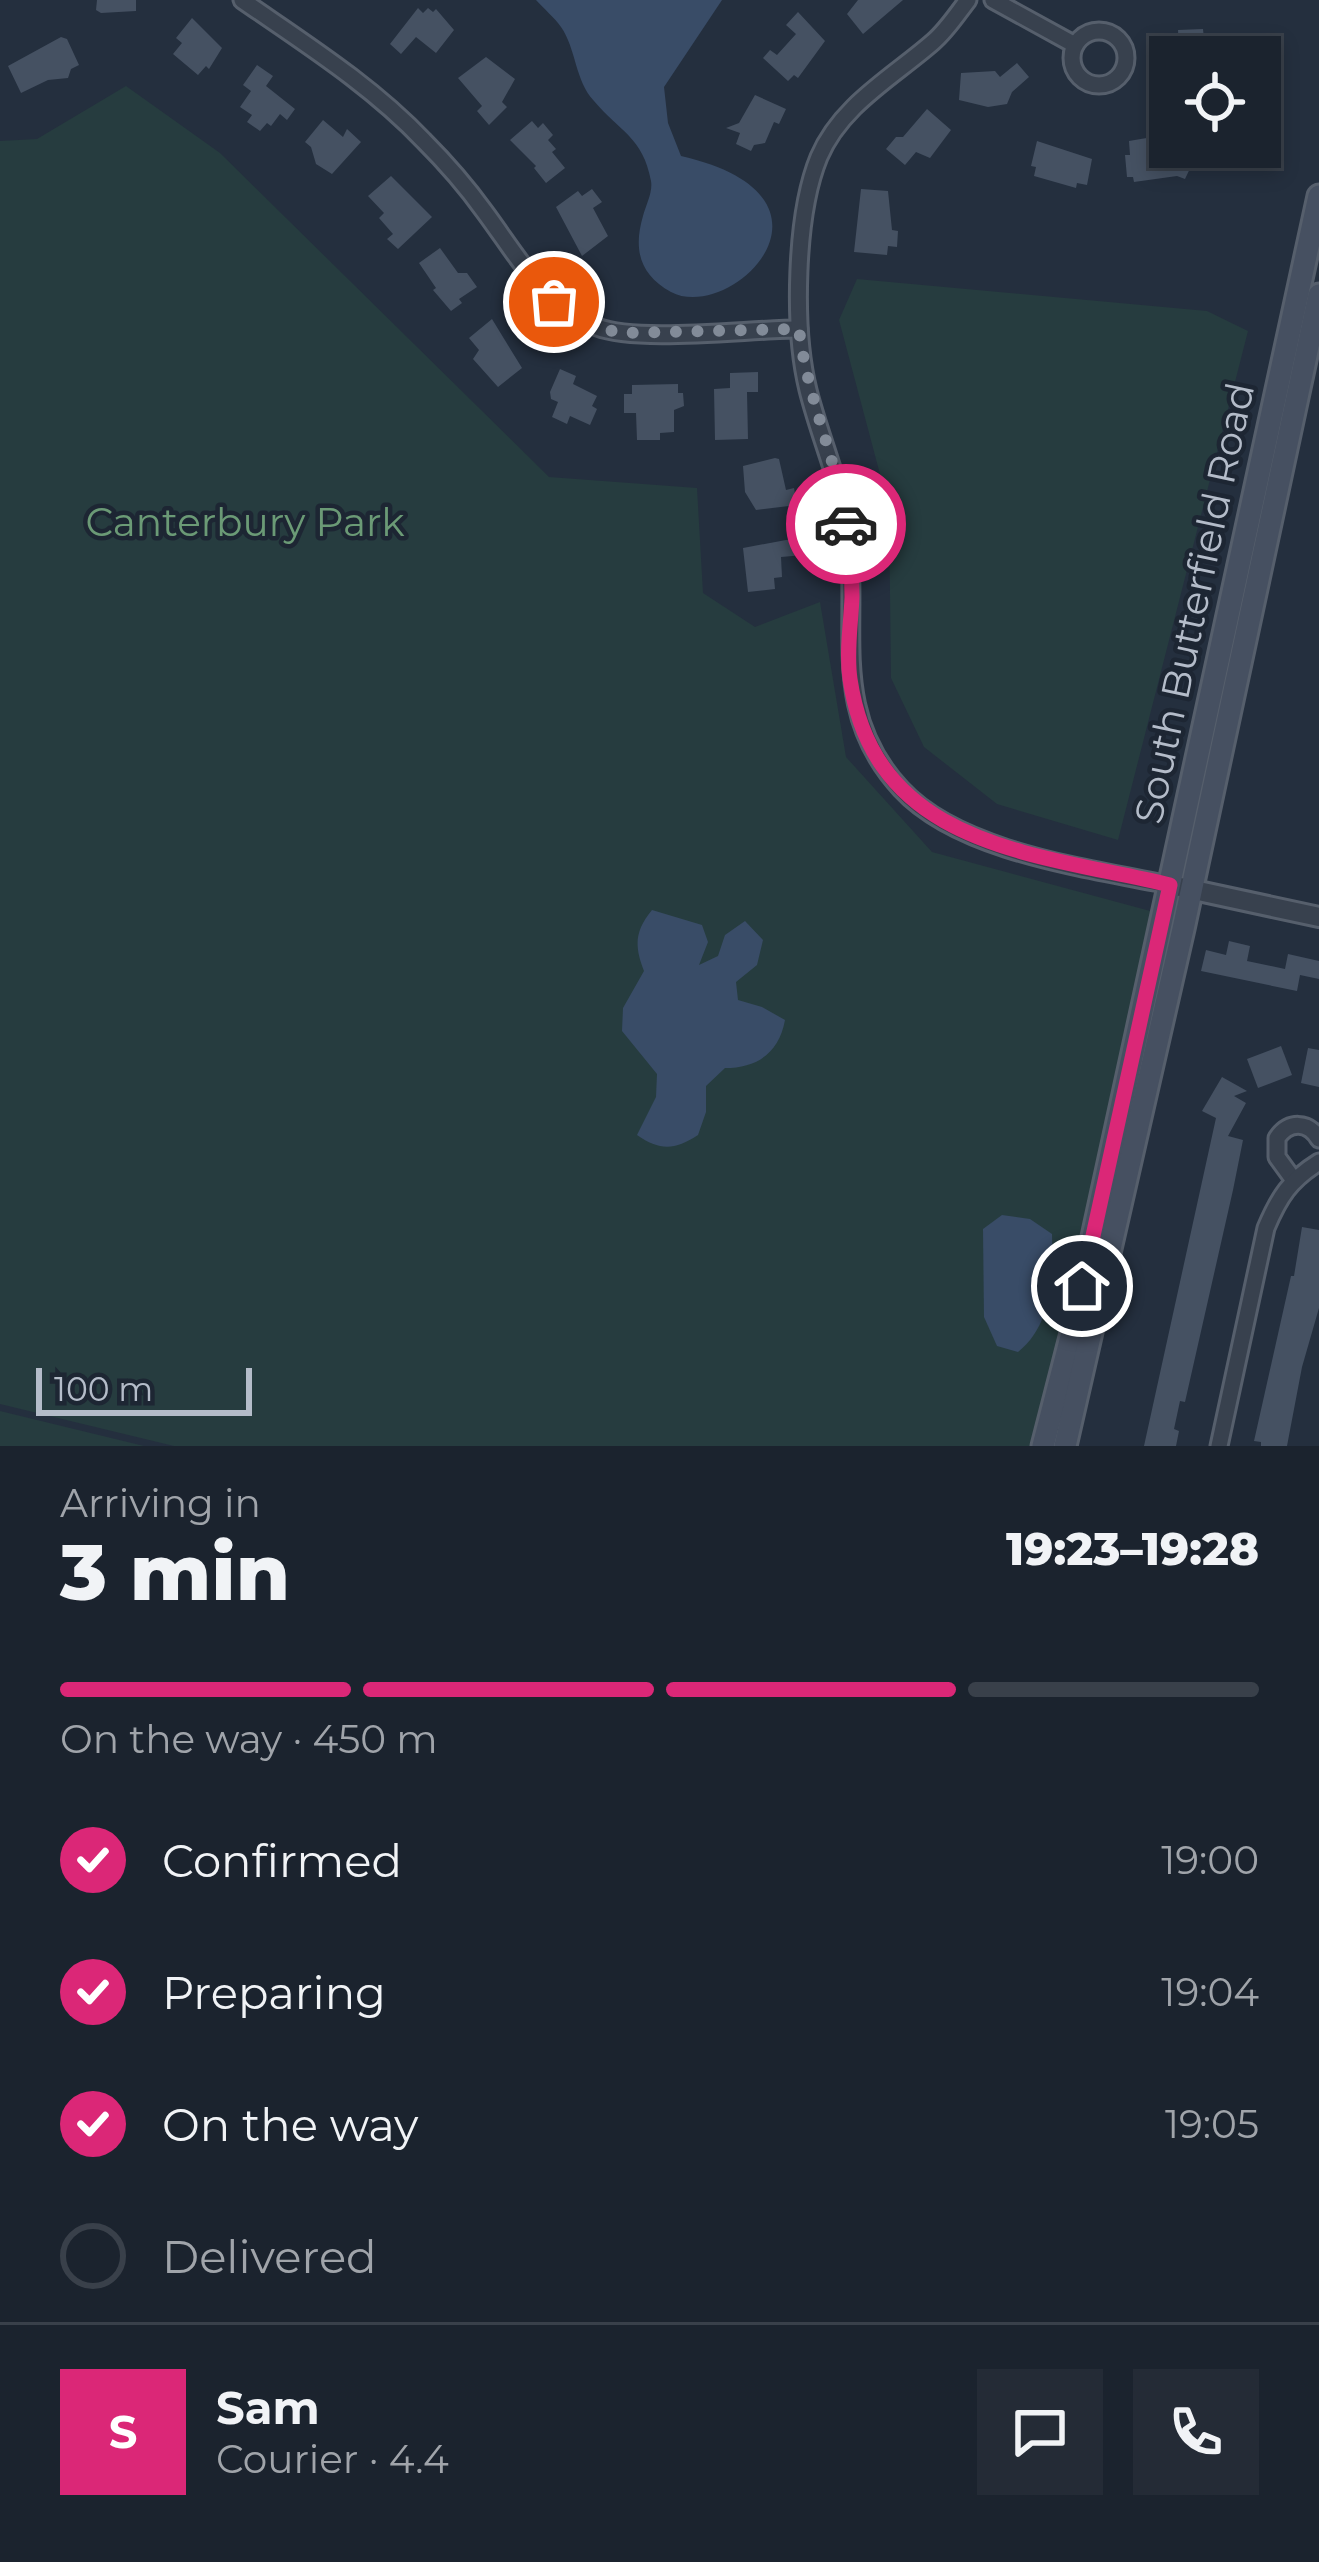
<!DOCTYPE html>
<html lang="en">
<head>
<meta charset="utf-8">
<style>
  body { margin:0; font-family:Montserrat,sans-serif; background:#242b36; color:#f1f3f6; height:100vh; display:flex; flex-direction:column; font-size:45px; white-space:nowrap }
  * { box-sizing:border-box; margin:0 }
  p { font-size:39px; color:#a0a4aa }
  .icon { flex:none; width:66px; height:66px; fill:none; stroke:currentColor; stroke-width:2; stroke-linecap:round; stroke-linejoin:round }
  .map { position:relative; height:1446px; overflow:hidden }
  .side { display:flex; flex-direction:column; background:#1b232e; flex:1 }
  .side>* { flex:none }
  .controls { position:absolute; left:1149px; top:36px; display:grid; gap:24px }
  .controls a { display:grid; place-items:center; width:132px; height:132px; border-radius:0px; background:#1b232e; box-shadow:0 6px 18px #0003,0 0 0 3px #39404a; font-size:60px }
  .scale { position:absolute; left:36px; bottom:30px; width:216px; box-sizing:border-box; padding-left:12px; border:6px solid #b4bcc9; border-top:0; font-size:33px; line-height:42px; white-space:nowrap; color:#b4bcc9; -webkit-text-stroke:9px #1d2633; paint-order:stroke }
  .pin { position:absolute; display:grid; place-items:center; width:102px; height:102px; color:#fff; margin:-51px; border:6px solid #fff; border-radius:50%; box-shadow:0 3px 12px #0007 }
  .courier { position:absolute; display:grid; place-items:center; width:120px; height:120px; margin:-60px; border:9px solid #db2777; border-radius:50%; background:#fff; color:#222; box-shadow:0 3px 15px #0007 }
  .summary em { font-style:normal; font-weight:800 }
  .summary div { display:flex; flex-direction:column-reverse }
  .summary { display:flex; align-items:center; justify-content:space-between; height:204px; padding:0 60px }
  h1 { font-size:78px; font-weight:800; line-height:90px }
  .bar { display:grid; grid-template-columns:repeat(4,1fr); gap:18px 12px; align-content:center; height:144px; padding:0 60px }
  .bar i { height:15px; border-radius:9px; background:#39404a }
  .bar .on { background:#db2777 }
  .bar p { grid-column:span 4 }
  .line { display:flex; align-items:center; gap:30px; padding:0 60px; border-top:3px solid #39404a }
  .line div { flex:1 }
  .round { display:grid; place-items:center; flex:none; width:126px; height:126px; border-radius:0px; background:#242b36 }
  ol { padding:0 60px; list-style:none }
  li { display:flex; align-items:center; gap:36px; height:132px }
  li p { margin-inline-start:auto }
  li .icon { padding:12px; border-radius:50%; background:#db2777; color:#fff; stroke-width:4 }
  li:last-child { color:#a0a4aa }
  li i { width:66px; height:66px; border:6px solid #39404a; border-radius:50% }
  .map>svg:first-child { display:block }
  .green { fill:#263c3f }
  .water { fill:#394c67 }
  .building { fill:#455162 }
  .lines { fill:none; stroke-linecap:round; stroke-linejoin:round }
  .minor-casing { stroke:#565f6c; stroke-width:21 }
  .tertiary-casing { stroke:#565f6c; stroke-width:24 }
  .secondary-casing { stroke:#565f6c; stroke-width:27 }
  .minor { stroke:#38414e; stroke-width:15 }
  .tertiary { stroke:#38414e; stroke-width:18 }
  .secondary { stroke:#465061; stroke-width:21 }
  .done { stroke:#828b98; stroke-width:12; stroke-dasharray:0 21.6 }
  .route { stroke:#db2777; stroke-width:15 }
  .labels { text-anchor:middle; stroke-width:9; stroke-linejoin:round; paint-order:stroke }
  .park-label { font-size:39px; fill:#6b9a76; stroke:#1d2633 }
  .street-label { font-size:39px; fill:#b4bcc9; stroke:#1d2633 }
</style>
</head>
<body>
<div class="map">
<svg width="1319" height="1446" viewBox="0 0 1319 1446">
  <rect width="100%" height="100%" fill="#242f3e"/>
  <g class="green">
    <path d="M 126,86 L 220,153 L 549,477 L 697,488 L 703,593 L 755,627 L 820,602 L 846,757 L 932,852 L 1154,912 L 1163,962 L 1054,1446 L 174,1446 L 0,1404 L 0,141 L 37,139 Z"/>
    <path d="M 857,279 L 1207,311 L 1248,331 L 1118,840 L 997,804 L 924,747 L 891,678 L 889,508 L 839,320 Z"/>
    <path d="M 0,1411 L 144,1446 L 0,1446 Z"/>
  </g>
  <g class="water">
    <path d="M 536,0 L 722,0 L 664,87 L 668,123 L 681,156 C 860,197 731,324 671,292 C 640,275 633,250 643,216 C 646,205 653,192 651,181 C 643,137 619,131 594,101 C 575,81 576,48 561,27 C 554,17 544,9 536,0 Z"/>
    <path d="M 652,910 L 702,925 L 708,942 L 699,965 L 718,956 L 725,935 L 745,921 L 763,940 L 757,965 L 736,982 L 738,1000 L 762,1007 L 785,1020 C 779,1053 757,1068 725,1068 L 706,1086 L 706,1112 L 698,1135 C 675,1150 660,1151 637,1135 L 656,1097 L 657,1074 L 622,1031 L 623,1008 L 644,971 C 634,945 635,931 652,910 Z"/>
    <path d="M 1002,1215 L 1030,1219 L 1052,1234 C 1053,1275 1053,1324 1018,1352 L 997,1346 L 984,1317 L 983,1229 Z"/>
  </g>
  <g class="building">
    <path d="M 97,0 L 136,0 L 136,11 L 101,13 L 96,10 Z"/>
    <path d="M 858,0 L 903,0 L 863,34 L 847,14 Z"/>
    <path d="M 418,8 L 423,13 L 428,8 L 433,12 L 436,9 L 454,30 L 436,53 L 416,37 L 401,54 L 390,44 Z"/>
    <path d="M 798,12 L 825,41 L 798,78 L 794,75 L 788,81 L 763,58 L 770,50 L 777,55 L 796,34 L 786,25 Z"/>
    <path d="M 192,18 L 222,48 L 209,69 L 206,66 L 198,75 L 173,54 L 182,43 L 176,38 Z"/>
    <path d="M 1203,29 L 1204,39 L 1214,39 L 1214,57 L 1189,57 L 1189,49 L 1179,49 L 1178,30 Z"/>
    <path d="M 61,37 L 67,39 L 79,65 L 71,69 L 68,78 L 48,80 L 21,93 L 8,66 Z"/>
    <path d="M 486,57 L 515,79 L 502,102 L 507,107 L 489,125 L 477,111 L 482,106 L 458,78 Z"/>
    <path d="M 1017,63 L 1029,77 L 1012,92 L 1007,104 L 988,107 L 959,100 L 961,73 L 995,71 L 1000,77 Z"/>
    <path d="M 257,65 L 273,76 L 266,86 L 295,109 L 287,120 L 280,114 L 271,126 L 267,123 L 260,131 L 247,122 L 252,115 L 240,107 L 251,91 L 243,85 Z"/>
    <path d="M 755,95 L 786,109 L 779,124 L 774,122 L 765,143 L 754,145 L 751,151 L 736,144 L 740,133 L 726,128 L 739,123 Z"/>
    <path d="M 927,109 L 951,130 L 930,158 L 916,152 L 905,165 L 886,149 L 896,137 L 903,137 Z"/>
    <path d="M 323,120 L 343,137 L 347,129 L 361,142 L 332,174 L 316,164 L 311,147 L 305,142 Z"/>
    <path d="M 532,121 L 538,128 L 543,123 L 553,135 L 548,140 L 556,149 L 552,152 L 565,168 L 546,183 L 534,168 L 536,166 L 510,140 Z"/>
    <path d="M 1170,134 L 1170,147 L 1216,147 L 1226,152 L 1218,169 L 1195,158 L 1185,179 L 1177,176 L 1134,182 L 1133,177 L 1127,177 L 1125,155 L 1130,155 L 1129,141 Z"/>
    <path d="M 1037,141 L 1092,159 L 1087,185 L 1077,183 L 1076,188 L 1034,176 L 1036,167 L 1031,166 Z"/>
    <path d="M 391,176 L 432,217 L 398,249 L 387,239 L 393,234 L 379,218 L 384,213 L 368,196 Z"/>
    <path d="M 592,189 L 602,202 L 593,208 L 608,236 L 582,256 L 556,207 L 578,191 L 582,196 Z"/>
    <path d="M 861,189 L 888,191 L 892,230 L 898,231 L 897,247 L 888,246 L 887,255 L 854,252 Z"/>
    <path d="M 440,248 L 458,273 L 467,273 L 477,287 L 459,299 L 462,303 L 451,311 L 433,290 L 436,288 L 419,263 Z"/>
    <path d="M 492,319 L 522,368 L 498,387 L 473,359 L 479,350 L 469,338 Z"/>
    <path d="M 560,369 L 576,376 L 573,384 L 597,396 L 592,406 L 597,409 L 590,425 L 570,416 L 567,424 L 552,417 L 558,402 L 551,399 L 550,392 Z"/>
    <path d="M 758,372 L 758,392 L 747,392 L 748,439 L 715,440 L 714,389 L 730,388 L 730,373 Z"/>
    <path d="M 678,384 L 678,393 L 683,393 L 684,406 L 674,410 L 674,432 L 660,433 L 660,440 L 637,440 L 636,413 L 624,413 L 624,394 L 632,394 L 632,385 Z"/>
    <path d="M 775,458 L 779,459 L 786,490 L 794,488 L 797,505 L 756,510 L 745,492 L 743,466 Z"/>
    <path d="M 802,537 L 804,555 L 781,557 L 782,577 L 774,578 L 775,589 L 748,592 L 743,548 Z"/>
    <path d="M 1229,941 L 1250,946 L 1247,961 L 1285,969 L 1288,954 L 1319,961 L 1319,979 L 1300,975 L 1297,991 L 1201,971 L 1206,950 L 1226,955 Z"/>
    <path d="M 1281,1046 L 1292,1075 L 1258,1088 L 1247,1059 Z"/>
    <path d="M 1308,1048 L 1319,1050 L 1319,1087 L 1301,1083 Z"/>
    <path d="M 1222,1077 L 1247,1091 L 1234,1096 L 1246,1103 L 1228,1136 L 1243,1140 L 1233,1190 L 1185,1402 L 1180,1401 L 1174,1429 L 1179,1431 L 1176,1446 L 1144,1446 L 1216,1118 L 1202,1111 Z"/>
    <path d="M 1302,1227 L 1319,1230 L 1319,1308 L 1302,1367 L 1287,1446 L 1261,1446 L 1261,1442 L 1254,1441 L 1291,1276 L 1294,1276 Z"/>
  </g>
  <g class="lines">
    <defs>
      <g id="minor">
        <path d="M 242,0 C 304,43 371,85 424,141 C 445,162 466,186 484,211 C 517,255 543,306 597,327 C 638,343 749,329 799,329"/>
        <path d="M 968,0 C 957,14 947,30 933,42 C 893,77 841,105 819,157 C 795,215 793,329 808,390 C 820,438 840,481 847,530 C 861,625 827,709 901,789 C 961,854 1094,869 1179,887"/>
        <path d="M 993,0 L 1075,45"/>
        <circle cx="1099" cy="58" r="27"/>
        <path d="M 1293,1179 L 1277,1157 L 1277,1138 C 1289,1121 1308,1121 1319,1139"/>
        <path d="M 1219,1446 L 1266,1228 C 1279,1197 1290,1180 1319,1162"/>
      </g>
      <path id="tertiary" d="M 1180,887 L 1319,917"/>
      <g id="secondary">
        <path d="M 1043,1446 L 1073,1329 L 1319,196"/>
        <path d="M 1065,1446 L 1183,929 L 1319,295"/>
      </g>
    </defs>
    <use href="#minor" class="minor-casing"/>
    <use href="#tertiary" class="tertiary-casing"/>
    <use href="#secondary" class="secondary-casing"/>
    <use href="#minor" class="minor"/>
    <use href="#tertiary" class="tertiary"/>
    <use href="#secondary" class="secondary"/>
  </g>
  <g class="lines">
    <path class="done" d="M 554,302 L 572,315 L 617,333 L 799,329 C 807,397 836,457 846,524"/>
    <path class="route" d="M 846,524 C 850,548 852,573 852,597 C 851,624 846,652 850,679 C 875,848 1036,853 1170,885 L 1082,1286"/>
  </g>
  <g class="labels">
    <g class="park-label">
      <text x="245" y="536">Canterbury Park</text>
    </g>
    <g class="street-label">
      <text transform="translate(1194 603) rotate(-78)" y="14">South Butterfield Road</text>
    </g>
  </g>
</svg>
<div class="controls">
<a><svg class="icon" aria-label="locate" viewBox="0 0 24 24"><circle cx="12" cy="12" r="6"/><path d="M12 2v4M12 18v4M2 12h4M18 12h4"/></svg></a>
</div>
<div class="scale">100 m</div>
<div class="pin" style="left:554px;top:302px;background:#ea580c"><svg class="icon" aria-label="bag" viewBox="0 0 24 24"><path d="M5 8h14l-1 12H6zM9 8a3 3 0 0 1 6 0"/></svg></div>
<div class="pin" style="left:1082px;top:1286px;background:#1f2937"><svg class="icon" aria-label="home" viewBox="0 0 24 24"><path d="M3 11l9-7 9 7M6 9v11h12V9"/></svg></div>
<div class="courier" style="left:846px;top:524px"><svg class="icon" aria-label="car" viewBox="0 0 24 24"><path d="M5 17H2v-5l4-1 3-4h7l3 4 3 1v5h-3M9 17h6M6 11h13"/><circle cx="7" cy="17" r="2"/><circle cx="17" cy="17" r="2"/></svg></div>
</div>
<section class="side">
<div class="summary"><div><h1>3 min</h1><p>Arriving in</p></div><em>19:23–19:28</em></div>
<div class="bar"><i class="on"></i><i class="on"></i><i class="on"></i><i></i><p>On the way · 450 m</p></div>
<ol>
<li><svg class="icon" aria-label="check" viewBox="0 0 24 24"><path d="M5 12l5 5 9-10"/></svg>Confirmed<p>19:00</p></li>
<li><svg class="icon" aria-label="check" viewBox="0 0 24 24"><path d="M5 12l5 5 9-10"/></svg>Preparing<p>19:04</p></li>
<li><svg class="icon" aria-label="check" viewBox="0 0 24 24"><path d="M5 12l5 5 9-10"/></svg>On the way<p>19:05</p></li>
<li><i></i>Delivered</li>
</ol>
<div class="line" style="height:216px"><b class="round" style="background:#db2777;color:#fff">S</b><div><b>Sam</b><p>Courier · 4.4</p></div><a class="round"><svg class="icon" aria-label="chat" viewBox="0 0 24 24"><path d="M4 5h16v11H9l-5 4z"/></svg></a><a class="round"><svg class="icon" aria-label="phone" viewBox="0 0 24 24"><path d="M5 4h4l2 5-3 2q2 4 5 5l2-3 5 2v4C11 20 4 13 5 4z"/></svg></a></div>
</section>
</body>
</html>
